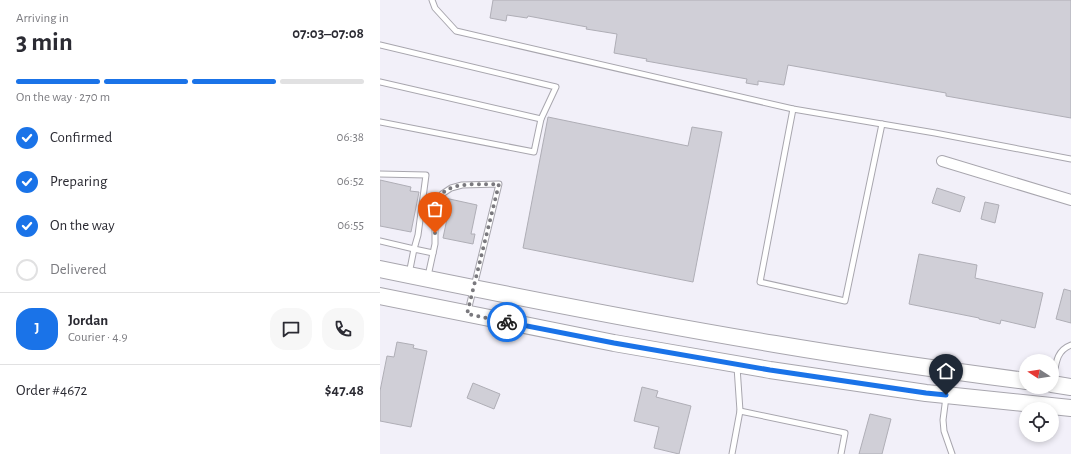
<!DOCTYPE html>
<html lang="en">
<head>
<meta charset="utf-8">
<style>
  body { margin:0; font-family:"Alegreya Sans",sans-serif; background:#f7f7f7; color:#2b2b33; height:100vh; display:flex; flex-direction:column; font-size:15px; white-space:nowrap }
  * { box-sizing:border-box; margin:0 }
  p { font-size:13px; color:#7c7c81 }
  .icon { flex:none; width:22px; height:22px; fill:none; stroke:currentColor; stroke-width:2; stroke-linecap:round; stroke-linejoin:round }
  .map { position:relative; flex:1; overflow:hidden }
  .details { display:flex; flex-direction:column; background:#fff; width:380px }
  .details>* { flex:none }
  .needle { width:26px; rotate:282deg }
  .tools { position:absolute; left:639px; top:354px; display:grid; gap:8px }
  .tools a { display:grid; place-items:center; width:40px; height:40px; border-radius:50%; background:#fff; box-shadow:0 2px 6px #0003; font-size:20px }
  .pin { position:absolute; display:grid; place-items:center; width:34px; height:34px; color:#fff; margin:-41px -17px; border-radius:50% 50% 50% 0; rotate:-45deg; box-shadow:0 0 4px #0007 }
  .pin .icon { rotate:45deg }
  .courier { position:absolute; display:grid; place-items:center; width:40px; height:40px; margin:-20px; border:3px solid #1a73e8; border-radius:50%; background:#fff; color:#222; box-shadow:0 1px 5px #0007 }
  .summary em { font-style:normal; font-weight:700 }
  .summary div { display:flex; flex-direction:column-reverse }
  .summary { display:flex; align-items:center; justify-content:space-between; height:68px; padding:0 16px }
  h1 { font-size:26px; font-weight:700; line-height:30px }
  .bar { display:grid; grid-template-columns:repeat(4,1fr); gap:6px 4px; align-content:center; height:48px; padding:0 16px }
  .bar i { height:5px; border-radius:3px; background:#e1e1e2 }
  .bar .current { background:#1a73e8 }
  .bar p { grid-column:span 4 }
  .line { display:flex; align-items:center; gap:10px; padding:0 16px; border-top:1px solid #e1e1e2 }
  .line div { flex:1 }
  .round { display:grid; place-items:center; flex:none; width:42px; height:42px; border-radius:16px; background:#f7f7f7 }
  ol { padding:0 16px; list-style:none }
  li { display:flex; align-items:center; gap:12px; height:44px }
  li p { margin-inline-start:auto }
  li .icon { padding:4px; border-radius:50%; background:#1a73e8; color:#fff; stroke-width:4 }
  li:last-child { color:#7c7c81 }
  li i { width:22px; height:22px; border:2px solid #e1e1e2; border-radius:50% }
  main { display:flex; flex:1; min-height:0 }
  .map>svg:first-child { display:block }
  .building { fill:#d0cfd7; stroke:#afaeb6 }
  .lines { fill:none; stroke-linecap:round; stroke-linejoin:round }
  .service-casing { stroke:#a8a6ae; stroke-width:7 }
  .minor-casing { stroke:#a8a6ae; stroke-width:12 }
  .trunk-casing { stroke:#a8a6ae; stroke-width:18 }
  .service { stroke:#fff; stroke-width:5 }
  .minor { stroke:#fff; stroke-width:10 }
  .trunk { stroke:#fff; stroke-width:16 }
  .done { stroke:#7a797e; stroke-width:4; stroke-dasharray:0 7.2 }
  .route { stroke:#1a73e8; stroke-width:5 }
</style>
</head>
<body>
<main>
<section class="details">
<div class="summary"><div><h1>3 min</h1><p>Arriving in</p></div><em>07:03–07:08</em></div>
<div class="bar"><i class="current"></i><i class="current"></i><i class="current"></i><i></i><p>On the way · 270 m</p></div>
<ol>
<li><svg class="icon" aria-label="check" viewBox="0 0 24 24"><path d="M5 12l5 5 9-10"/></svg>Confirmed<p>06:38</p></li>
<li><svg class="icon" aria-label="check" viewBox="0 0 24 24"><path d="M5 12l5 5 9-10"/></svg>Preparing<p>06:52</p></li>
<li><svg class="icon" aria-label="check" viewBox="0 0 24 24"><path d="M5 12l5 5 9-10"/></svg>On the way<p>06:55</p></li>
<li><i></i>Delivered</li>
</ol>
<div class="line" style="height:72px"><b class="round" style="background:#1a73e8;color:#fff">J</b><div><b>Jordan</b><p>Courier · 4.9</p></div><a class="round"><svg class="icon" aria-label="chat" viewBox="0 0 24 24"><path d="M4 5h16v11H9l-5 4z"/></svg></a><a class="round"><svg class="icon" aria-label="phone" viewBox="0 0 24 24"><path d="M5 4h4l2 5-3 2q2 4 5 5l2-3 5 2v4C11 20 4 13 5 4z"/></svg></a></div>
<div class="line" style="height:52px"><div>Order #4672</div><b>$47.48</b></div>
</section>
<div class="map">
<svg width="691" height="454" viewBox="0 0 691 454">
  <rect width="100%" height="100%" fill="#f2f0f9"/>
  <g class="building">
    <path d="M 113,0 L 691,0 L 691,118 L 566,96 L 566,93 L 408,65 L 404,85 L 378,81 L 378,85 L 366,83 L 367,79 L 266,61 L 267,59 L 234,53 L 237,34 L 206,29 L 207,27 L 148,16 L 147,18 L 127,15 L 126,21 L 110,18 Z"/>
    <path d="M 168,117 L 308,146 L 312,127 L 342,132 L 313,282 L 143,248 Z"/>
    <path d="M 0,180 L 31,187 L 30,191 L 39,192 L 31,232 L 0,226 Z"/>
    <path d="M 557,188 L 585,197 L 580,212 L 552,203 Z"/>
    <path d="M 65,198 L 97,205 L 91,234 L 95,234 L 93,244 L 63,238 L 68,214 L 62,213 Z"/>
    <path d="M 605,202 L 619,205 L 615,223 L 601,219 Z"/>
    <path d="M 539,254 L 597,265 L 595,278 L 663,293 L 655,328 L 621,320 L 620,324 L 599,319 L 599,318 L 529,304 Z"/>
    <path d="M 684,289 L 691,291 L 691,323 L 676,319 Z"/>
    <path d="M 17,342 L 34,345 L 33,348 L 47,351 L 31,427 L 0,421 L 0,391 L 7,356 L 14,357 Z"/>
    <path d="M 93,383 L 120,394 L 114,409 L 87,398 Z"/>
    <path d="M 262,387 L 278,391 L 276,397 L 311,406 L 299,454 L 274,448 L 279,427 L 254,421 Z"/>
    <path d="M 490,414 L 511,419 L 502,454 L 479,454 Z"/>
  </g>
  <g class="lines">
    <defs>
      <g id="service">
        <path d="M 52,0 L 55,8 L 76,31 L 413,109 L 555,133 L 691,159"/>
        <path d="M 0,45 L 176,87 L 161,119 L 154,152 L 0,122"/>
        <path d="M 0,82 L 161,119"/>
        <path d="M 413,109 L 380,282 L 465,301 L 502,124"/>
        <path d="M 0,174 L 46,175 L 38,235 L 34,249 L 0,241"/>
        <path d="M 29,274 L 34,249 L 53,253"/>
        <path d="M 48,276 L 55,244 L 55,222 L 58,204 L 62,194 L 71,188 L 82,185 L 119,184 L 88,311"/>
        <path d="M 673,381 C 676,366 675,351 691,345"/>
        <path d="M 566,397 L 563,420 L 564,431 L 572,454"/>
        <path d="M 360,411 L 465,433 L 461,454"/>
        <path d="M 352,454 L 360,411 L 357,367"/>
      </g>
      <path id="minor" d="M 562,161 L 691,200"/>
      <g id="trunk">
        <path d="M 0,269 C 131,296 263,322 395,344 C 478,358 562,370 646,381"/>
        <path d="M 0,296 L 234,343 L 390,370 L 546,393 L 691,408"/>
        <path d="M 672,384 L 691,387"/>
      </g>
    </defs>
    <use href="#service" class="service-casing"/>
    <use href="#minor" class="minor-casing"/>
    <use href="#trunk" class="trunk-casing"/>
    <use href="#service" class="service"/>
    <use href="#minor" class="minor"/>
    <use href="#trunk" class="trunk"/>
  </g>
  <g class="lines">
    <path class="done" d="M 55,233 C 55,224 56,201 62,194 C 73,181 104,185 119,184 L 87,314 L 127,322"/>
    <path class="route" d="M 127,322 L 234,343 L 390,370 L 546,393 L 566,395"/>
  </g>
</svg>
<div class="tools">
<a><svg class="needle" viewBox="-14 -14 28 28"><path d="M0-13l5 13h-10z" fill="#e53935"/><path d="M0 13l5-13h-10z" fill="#7c7c81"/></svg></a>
<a><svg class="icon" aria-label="locate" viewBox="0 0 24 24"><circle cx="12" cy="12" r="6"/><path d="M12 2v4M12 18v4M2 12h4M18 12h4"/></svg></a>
</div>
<div class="pin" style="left:55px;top:233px;background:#ea580c"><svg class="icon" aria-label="bag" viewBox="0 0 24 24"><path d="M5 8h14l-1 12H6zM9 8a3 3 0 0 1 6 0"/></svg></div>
<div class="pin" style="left:566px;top:395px;background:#1f2937"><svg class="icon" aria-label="home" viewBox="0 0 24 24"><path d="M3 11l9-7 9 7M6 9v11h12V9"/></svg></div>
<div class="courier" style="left:127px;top:322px"><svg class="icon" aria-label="bike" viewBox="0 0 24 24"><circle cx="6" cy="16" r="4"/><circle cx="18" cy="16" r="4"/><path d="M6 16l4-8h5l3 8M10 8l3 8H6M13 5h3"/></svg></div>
</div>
</main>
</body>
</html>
